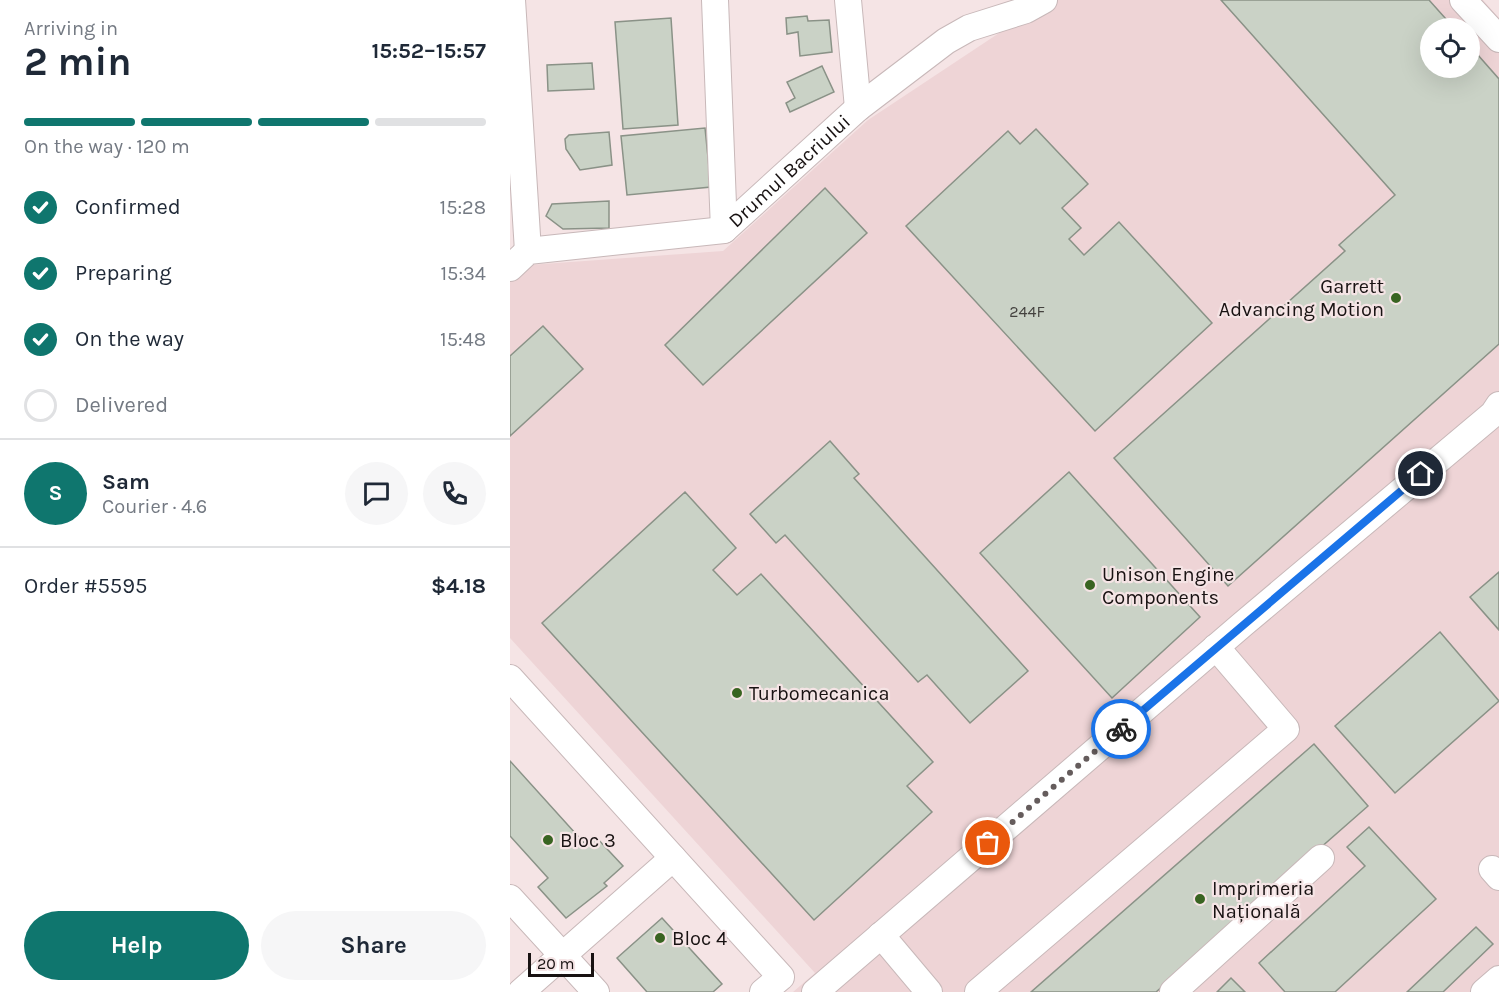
<!DOCTYPE html>
<html lang="en">
<head>
<meta charset="utf-8">
<style>
  body { margin:0; font-family:Karla,sans-serif; background:#f6f6f7; color:#1f2937; height:100vh; display:flex; flex-direction:column; font-size:22px; white-space:nowrap }
  * { box-sizing:border-box; margin:0 }
  p { font-size:20px; color:#747a83 }
  .icon { flex:none; width:33px; height:33px; fill:none; stroke:currentColor; stroke-width:2; stroke-linecap:round; stroke-linejoin:round }
  .map { position:relative; flex:1; overflow:hidden }
  .side { display:flex; flex-direction:column; background:#fff; width:510px }
  .side>* { flex:none }
  .buttons { position:absolute; left:910px; top:18px; display:grid; gap:12px }
  .buttons a { display:grid; place-items:center; width:60px; height:60px; border-radius:50%; background:#fff; box-shadow:0 6px 24px #0002; font-size:30px }
  .scale { position:absolute; left:18px; bottom:15px; width:66px; box-sizing:border-box; padding-left:6px; border:3px solid #181212; border-top:0; font-size:16px; line-height:21px; white-space:nowrap; color:#181212; -webkit-text-stroke:4px #f5e4e5; paint-order:stroke }
  .pin { position:absolute; display:grid; place-items:center; width:51px; height:51px; color:#fff; margin:-26px; border:3px solid #fff; border-radius:50%; box-shadow:0 2px 6px #0007 }
  .courier { position:absolute; display:grid; place-items:center; width:60px; height:60px; margin:-30px; border:4px solid #1a73e8; border-radius:50%; background:#fff; color:#222; box-shadow:0 2px 8px #0007 }
  .head em { font-style:normal; font-weight:700 }
  .head div { display:flex; flex-direction:column-reverse }
  .head { display:flex; align-items:center; justify-content:space-between; height:102px; padding:0 24px }
  h1 { font-size:39px; font-weight:700; line-height:45px }
  .bar { display:grid; grid-template-columns:repeat(4,1fr); gap:9px 6px; align-content:center; height:72px; padding:0 24px }
  .bar i { height:8px; border-radius:4px; background:#e0e1e3 }
  .bar .on { background:#0f766e }
  .bar p { grid-column:span 4 }
  .line { display:flex; align-items:center; gap:15px; padding:0 24px; border-top:2px solid #e0e1e3 }
  .line div { flex:1 }
  .round { display:grid; place-items:center; flex:none; width:63px; height:63px; border-radius:32px; background:#f6f6f7 }
  ol { padding:0 24px; list-style:none }
  li { display:flex; align-items:center; gap:18px; height:66px }
  li p { margin-inline-start:auto }
  li .icon { padding:6px; border-radius:50%; background:#0f766e; color:#fff; stroke-width:4 }
  li:last-child { color:#747a83 }
  li i { width:33px; height:33px; border:3px solid #e0e1e3; border-radius:50% }
  .cta { display:flex; gap:12px; margin-top:auto; padding:12px 24px }
  .cta a { flex:1; height:69px; border-radius:36px; background:#0f766e; color:#fff; font-size:24px; font-weight:700; line-height:69px; text-align:center }
  .cta a+a { background:#f6f6f7; color:#1f2937 }
  main { display:flex; flex:1; min-height:0 }
  .map>svg:first-child { display:block }
  .built { fill:#eed4d6; fill-rule:evenodd }
  .building { fill:#cad2c6; stroke:#8a9287; stroke-width:1.5 }
  .lines { fill:none; stroke-linecap:round; stroke-linejoin:round }
  .minor-casing { stroke:#c8b8b9; stroke-width:28 }
  .minor { stroke:#fff; stroke-width:26 }
  .done { stroke:#655c5c; stroke-width:6; stroke-dasharray:0 10.8 }
  .route { stroke:#1a73e8; stroke-width:8 }
  .poi-dot { fill:#396421; stroke:#f5e4e5; stroke-width:2 }
  .labels { text-anchor:middle; stroke-width:4.5; stroke-linejoin:round; paint-order:stroke }
  .number-label { font-size:16px; fill:#44423f }
  .street-label { font-size:20px; fill:#181212; stroke:#f5e4e5 }
  .poi-label { font-size:20px; fill:#181212; stroke:#f5e4e5; text-anchor:start }
</style>
</head>
<body>
<main>
<section class="side">
<div class="head"><div><h1>2 min</h1><p>Arriving in</p></div><em>15:52–15:57</em></div>
<div class="bar"><i class="on"></i><i class="on"></i><i class="on"></i><i></i><p>On the way · 120 m</p></div>
<ol>
<li><svg class="icon" aria-label="check" viewBox="0 0 24 24"><path d="M5 12l5 5 9-10"/></svg>Confirmed<p>15:28</p></li>
<li><svg class="icon" aria-label="check" viewBox="0 0 24 24"><path d="M5 12l5 5 9-10"/></svg>Preparing<p>15:34</p></li>
<li><svg class="icon" aria-label="check" viewBox="0 0 24 24"><path d="M5 12l5 5 9-10"/></svg>On the way<p>15:48</p></li>
<li><i></i>Delivered</li>
</ol>
<div class="line" style="height:108px"><b class="round" style="background:#0f766e;color:#fff">S</b><div><b>Sam</b><p>Courier · 4.6</p></div><a class="round"><svg class="icon" aria-label="chat" viewBox="0 0 24 24"><path d="M4 5h16v11H9l-5 4z"/></svg></a><a class="round"><svg class="icon" aria-label="phone" viewBox="0 0 24 24"><path d="M5 4h4l2 5-3 2q2 4 5 5l2-3 5 2v4C11 20 4 13 5 4z"/></svg></a></div>
<div class="line" style="height:78px"><div>Order #5595</div><b>$4.18</b></div>
<div class="cta"><a>Help</a><a>Share</a></div>
</section>
<div class="map">
<svg width="989" height="992" viewBox="0 0 989 992">
  <rect width="100%" height="100%" fill="#f5e4e5"/>
  <path class="built" d="M 539,0 L 973,0 L 989,18 L 989,992 L 283,992 L 305,973 L 0,638 L 0,282 L 19,265 L 213,251 L 358,120 ZM 921,28 L 960,28 L 960,68 L 921,68 Z"/>
  <g class="building">
    <path d="M 711,0 L 919,0 L 944,28 L 921,28 L 921,68 L 960,68 L 960,46 L 989,79 L 989,344 L 718,586 L 604,458 L 835,251 L 829,245 L 885,195 Z"/>
    <path d="M 297,16 L 298,21 L 319,20 L 322,52 L 290,56 L 288,32 L 277,34 L 276,18 Z"/>
    <path d="M 161,18 L 168,125 L 113,129 L 105,22 Z"/>
    <path d="M 82,63 L 84,89 L 38,91 L 37,65 Z"/>
    <path d="M 312,66 L 324,92 L 280,112 L 276,103 L 285,98 L 277,82 Z"/>
    <path d="M 195,128 L 201,187 L 117,195 L 111,136 Z"/>
    <path d="M 526,129 L 578,184 L 552,208 L 571,228 L 559,239 L 574,255 L 609,222 L 702,323 L 585,431 L 396,226 L 498,131 L 510,144 Z"/>
    <path d="M 99,132 L 102,165 L 70,170 L 56,149 L 55,139 L 59,135 Z"/>
    <path d="M 315,188 L 357,233 L 193,385 L 155,345 Z"/>
    <path d="M 99,201 L 99,228 L 53,229 L 36,216 L 42,204 Z"/>
    <path d="M 33,326 L 73,369 L 0,436 L 0,356 Z"/>
    <path d="M 320,441 L 349,474 L 344,478 L 518,671 L 460,723 L 417,675 L 408,682 L 275,535 L 266,543 L 240,514 Z"/>
    <path d="M 559,472 L 690,617 L 602,698 L 470,553 Z"/>
    <path d="M 175,492 L 226,548 L 203,570 L 227,595 L 251,574 L 423,762 L 397,786 L 422,812 L 304,920 L 32,623 Z"/>
    <path d="M 989,572 L 989,630 L 960,597 Z"/>
    <path d="M 930,632 L 989,701 L 885,793 L 825,726 Z"/>
    <path d="M 804,744 L 858,806 L 646,992 L 521,992 Z"/>
    <path d="M 0,761 L 75,844 L 85,836 L 113,866 L 94,883 L 97,886 L 56,918 L 28,887 L 38,878 L 0,836 Z"/>
    <path d="M 859,827 L 926,899 L 825,992 L 775,992 L 749,963 L 855,866 L 837,847 Z"/>
    <path d="M 152,918 L 212,984 L 203,992 L 137,992 L 107,958 Z"/>
    <path d="M 966,927 L 983,944 L 933,992 L 897,992 Z"/>
    <path d="M 721,978 L 735,992 L 707,992 Z"/>
  </g>
  <g class="lines">
    <defs>
      <g id="minor">
        <path d="M 2,0 L 18,251"/>
        <path d="M 205,0 L 214,230"/>
        <path d="M 338,0 L 348,108"/>
        <path d="M 953,0 L 989,39"/>
        <path id="s1" d="M 0,268 L 18,251 L 214,230 L 348,108 L 436,41 L 459,28 L 516,10 L 534,0"/>
        <path d="M 0,678 L 271,977 L 253,992"/>
        <path d="M 982,869 L 989,877"/>
        <path d="M 0,898 L 86,992"/>
        <path d="M 371,935 L 419,992"/>
        <path d="M 11,992 L 163,858"/>
        <path d="M 305,992 L 733,624 L 983,414 L 989,405"/>
        <path d="M 468,992 L 776,729 L 706,647"/>
        <path d="M 663,992 L 811,858"/>
        <path d="M 974,992 L 989,979"/>
      </g>
    </defs>
    <use href="#minor" class="minor-casing"/>
    <use href="#minor" class="minor"/>
  </g>
  <g class="lines">
    <path class="done" d="M 478,843 L 611,729"/>
    <path class="route" d="M 611,729 L 911,474"/>
  </g>
  <g class="poi-dot">
    <circle cx="886" cy="298" r="6"/>
    <circle cx="580" cy="585" r="6"/>
    <circle cx="227" cy="693" r="6"/>
    <circle cx="38" cy="840" r="6"/>
    <circle cx="690" cy="899" r="6"/>
    <circle cx="150" cy="938" r="6"/>
  </g>
  <g class="labels">
    <g class="number-label">
      <text x="517" y="317">244F</text>
    </g>
    <g class="street-label">
      <text dy="7" stroke="none"><textPath href="#s1" startOffset="310">Drumul Bacriului</textPath></text>
    </g>
    <g class="poi-label">
      <text x="874" y="293" text-anchor="end">Garrett<tspan x="874" dy="23">Advancing Motion</tspan></text>
      <text x="592" y="581">Unison Engine<tspan x="592" dy="23">Components</tspan></text>
      <text x="239" y="700">Turbomecanica</text>
      <text x="50" y="847">Bloc 3</text>
      <text x="702" y="895">Imprimeria<tspan x="702" dy="23">Națională</tspan></text>
      <text x="162" y="945">Bloc 4</text>
    </g>
  </g>
</svg>
<div class="buttons">
<a><svg class="icon" aria-label="locate" viewBox="0 0 24 24"><circle cx="12" cy="12" r="6"/><path d="M12 2v4M12 18v4M2 12h4M18 12h4"/></svg></a>
</div>
<div class="scale">20 m</div>
<div class="pin" style="left:478px;top:843px;background:#ea580c"><svg class="icon" aria-label="bag" viewBox="0 0 24 24"><path d="M5 8h14l-1 12H6zM9 8a3 3 0 0 1 6 0"/></svg></div>
<div class="pin" style="left:911px;top:474px;background:#1f2937"><svg class="icon" aria-label="home" viewBox="0 0 24 24"><path d="M3 11l9-7 9 7M6 9v11h12V9"/></svg></div>
<div class="courier" style="left:611px;top:729px"><svg class="icon" aria-label="bike" viewBox="0 0 24 24"><circle cx="6" cy="16" r="4"/><circle cx="18" cy="16" r="4"/><path d="M6 16l4-8h5l3 8M10 8l3 8H6M13 5h3"/></svg></div>
</div>
</main>
</body>
</html>
